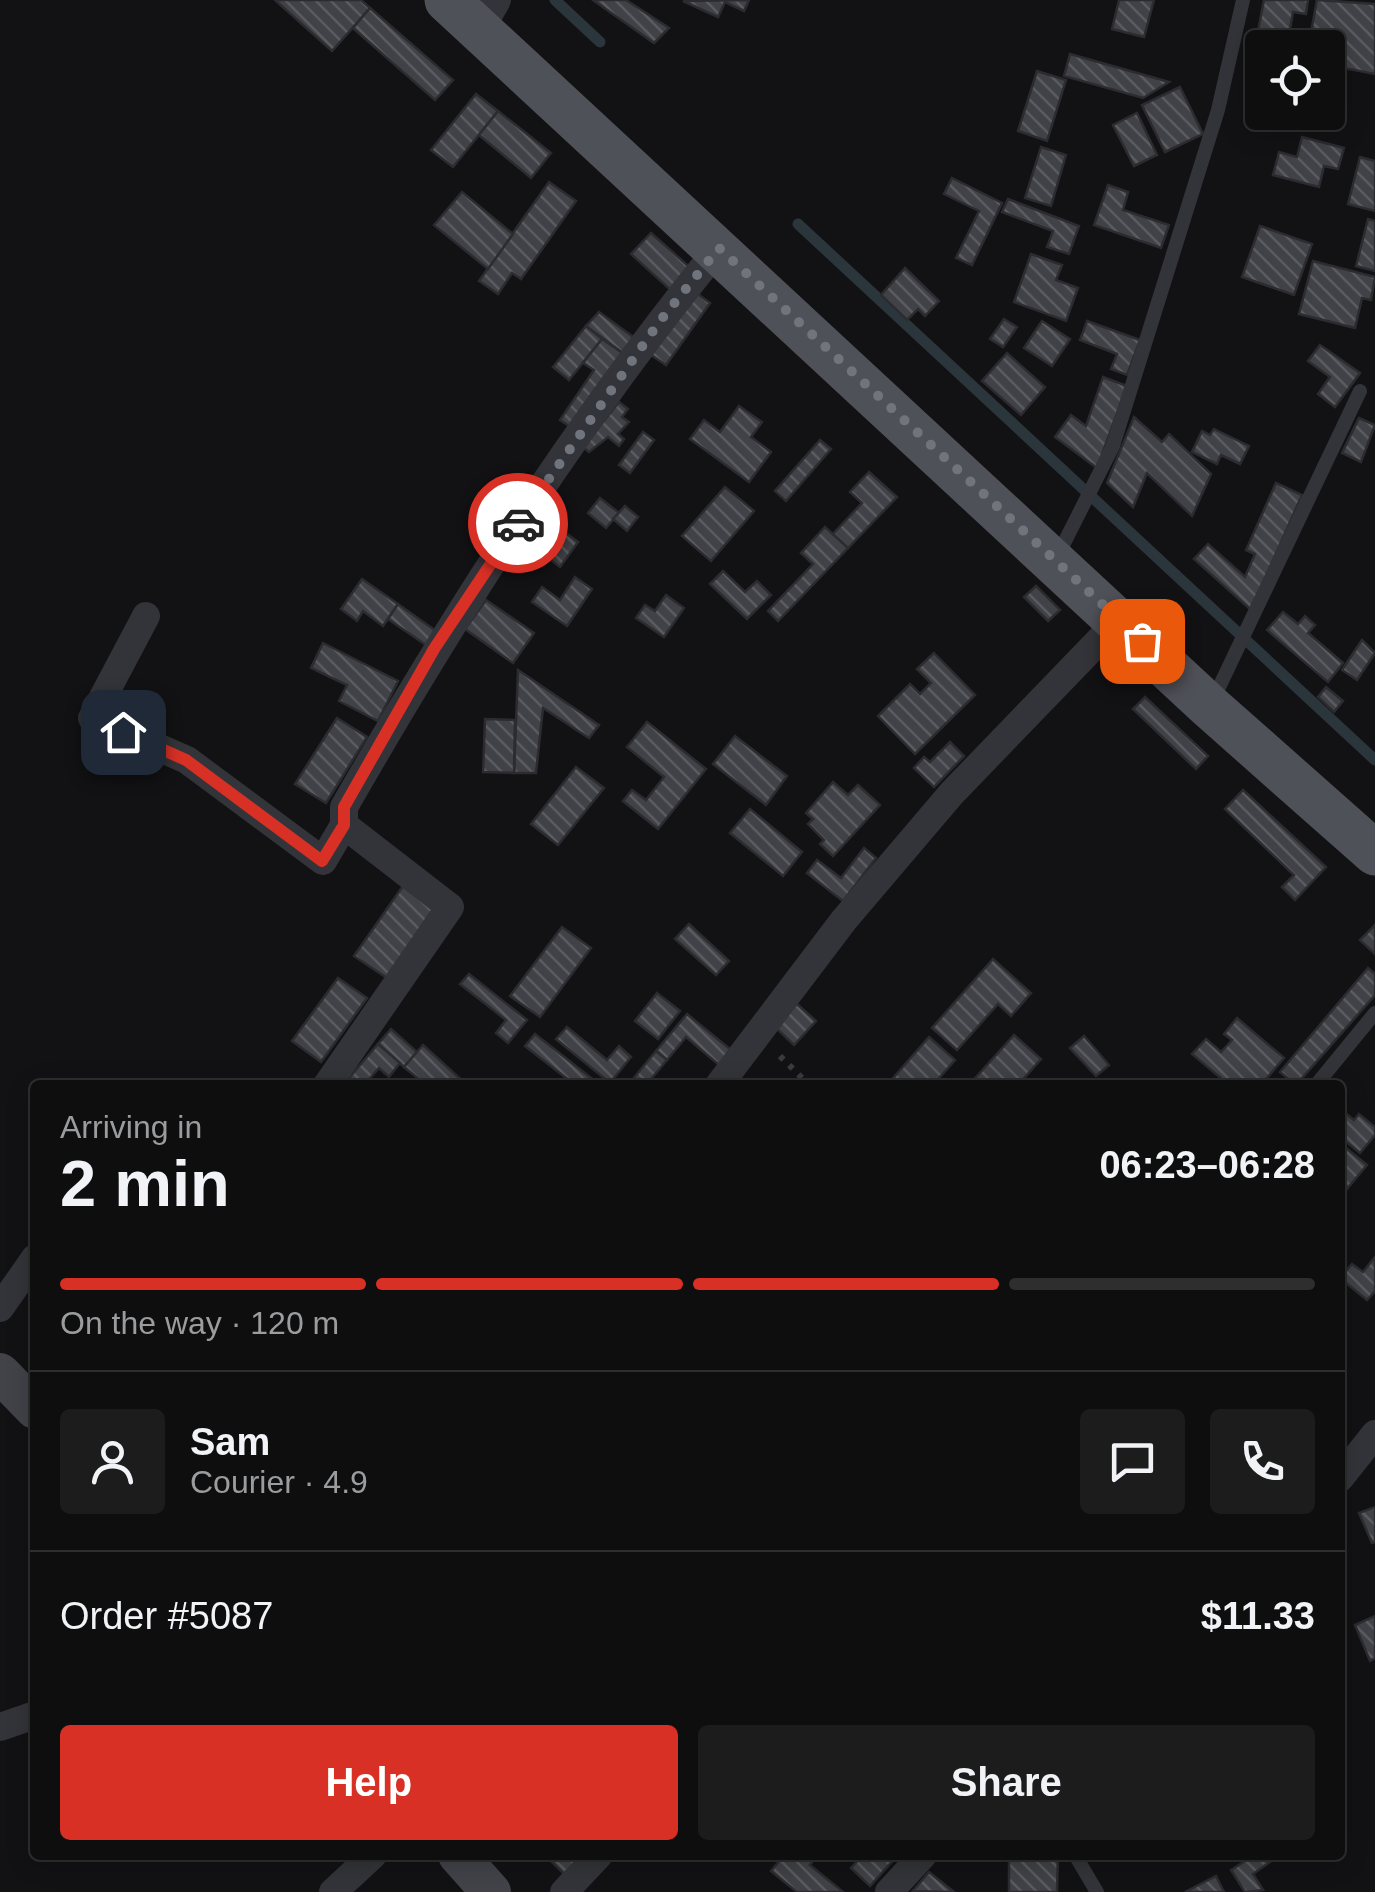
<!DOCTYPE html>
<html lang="en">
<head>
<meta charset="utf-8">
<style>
  body { margin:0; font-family:Helvetica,sans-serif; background:#1c1c1d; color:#f1f3f6; height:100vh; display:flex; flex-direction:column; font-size:38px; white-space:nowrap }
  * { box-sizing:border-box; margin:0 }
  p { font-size:32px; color:#9b9c9e }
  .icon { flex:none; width:55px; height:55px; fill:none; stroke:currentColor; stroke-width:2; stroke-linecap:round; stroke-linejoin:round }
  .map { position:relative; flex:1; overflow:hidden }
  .sheet { position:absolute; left:30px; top:1080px; width:1315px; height:780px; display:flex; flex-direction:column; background:#0e0e0f; border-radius:10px; box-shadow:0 5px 25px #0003,0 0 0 2px #2e2e2f }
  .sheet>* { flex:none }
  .fabs { position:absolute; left:1245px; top:30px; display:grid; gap:20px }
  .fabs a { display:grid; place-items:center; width:100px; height:100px; border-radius:10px; background:#0e0e0f; box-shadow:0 5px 25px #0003,0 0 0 2px #2e2e2f; font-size:50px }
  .pin { position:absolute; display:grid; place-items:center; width:85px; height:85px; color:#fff; margin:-42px; border-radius:20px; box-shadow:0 5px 15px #0006 }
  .courier { position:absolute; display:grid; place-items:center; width:100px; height:100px; margin:-50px; border:8px solid #d93025; border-radius:50%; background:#fff; color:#222; box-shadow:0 2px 12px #0007 }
  .head em { font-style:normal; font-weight:800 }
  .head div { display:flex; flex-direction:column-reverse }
  .head { display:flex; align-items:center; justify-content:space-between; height:170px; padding:0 30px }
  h1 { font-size:65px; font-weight:800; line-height:75px }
  .bar { display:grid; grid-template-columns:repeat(4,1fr); gap:15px 10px; align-content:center; height:120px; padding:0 30px }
  .bar i { height:12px; border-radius:8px; background:#2e2e2f }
  .bar .current { background:#d93025 }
  .bar p { grid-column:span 4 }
  .line { display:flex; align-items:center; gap:25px; padding:0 30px; border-top:2px solid #2e2e2f }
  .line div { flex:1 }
  .round { display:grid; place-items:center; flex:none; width:105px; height:105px; border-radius:10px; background:#1c1c1d }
  .action { display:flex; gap:20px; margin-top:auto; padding:20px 30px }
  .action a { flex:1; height:115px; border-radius:10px; background:#d93025; color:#fff; font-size:40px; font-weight:800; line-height:115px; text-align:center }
  .action a+a { background:#1c1c1d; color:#f1f3f6 }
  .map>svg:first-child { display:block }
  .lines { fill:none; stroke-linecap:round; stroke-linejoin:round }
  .stream { stroke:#2b363c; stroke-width:11 }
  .building { fill:url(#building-back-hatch); stroke:#2c2c30; stroke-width:2.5 }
  .path { stroke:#393b40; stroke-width:6; stroke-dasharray:5 8; stroke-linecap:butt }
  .lane { stroke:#333439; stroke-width:14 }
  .street { stroke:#333439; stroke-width:28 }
  .secondary { stroke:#414349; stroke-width:40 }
  .primary { stroke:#4f5158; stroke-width:45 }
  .done { stroke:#70757d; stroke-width:10; stroke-dasharray:0 18 }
  .route { stroke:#d93025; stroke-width:12 }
</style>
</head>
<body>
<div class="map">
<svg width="1375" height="1892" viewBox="0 0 1375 1892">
  <defs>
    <pattern id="building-back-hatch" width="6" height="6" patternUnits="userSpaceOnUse" patternTransform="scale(2.5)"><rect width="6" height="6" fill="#414247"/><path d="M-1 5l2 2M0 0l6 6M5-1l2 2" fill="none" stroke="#595b5f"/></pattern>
  </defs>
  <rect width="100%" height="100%" fill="#121214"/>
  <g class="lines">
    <g class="stream">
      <path d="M 555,0 L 600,42"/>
      <path d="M 798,224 L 1375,760"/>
    </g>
  </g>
  <g class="building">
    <path d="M 275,0 L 361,0 L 370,8 L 332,51 Z"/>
    <path d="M 593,0 L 626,0 L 669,28 L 654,43 Z"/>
    <path d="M 749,0 L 744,11 L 725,2 L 718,17 L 683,1 Z"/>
    <path d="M 1119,0 L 1154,0 L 1144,37 L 1112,29 Z"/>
    <path d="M 1264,0 L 1308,0 L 1306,14 L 1293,12 L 1287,48 L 1255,46 Z"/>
    <path d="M 1317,0 L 1375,4 L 1375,74 L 1328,65 L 1328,48 L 1308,48 Z"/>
    <path d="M 370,8 L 453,80 L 435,100 L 353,28 Z"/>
    <path d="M 1070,54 L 1169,82 L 1143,98 L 1064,76 Z"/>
    <path d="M 1037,71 L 1066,80 L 1047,141 L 1018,131 Z"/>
    <path d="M 1180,87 L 1203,134 L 1165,152 L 1142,105 Z"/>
    <path d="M 476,94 L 498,111 L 453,167 L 431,150 Z"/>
    <path d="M 498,111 L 551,153 L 531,178 L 479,135 Z"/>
    <path d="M 1137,113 L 1157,155 L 1134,166 L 1113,125 Z"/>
    <path d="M 1302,137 L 1344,148 L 1338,169 L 1324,166 L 1319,187 L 1273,175 L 1279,152 L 1297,157 Z"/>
    <path d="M 1041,147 L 1066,155 L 1051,206 L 1025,198 Z"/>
    <path d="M 1360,157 L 1375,161 L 1375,211 L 1348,204 Z"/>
    <path d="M 952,178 L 1002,203 L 972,265 L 956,258 L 979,211 L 944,194 Z"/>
    <path d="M 549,182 L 576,201 L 521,279 L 512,273 L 498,294 L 479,281 Z"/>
    <path d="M 1108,185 L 1128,192 L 1123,210 L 1169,225 L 1161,248 L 1094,225 Z"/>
    <path d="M 462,192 L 513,234 L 488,269 L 434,225 Z"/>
    <path d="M 1008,199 L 1079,226 L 1069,254 L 1047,247 L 1053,231 L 1002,212 Z"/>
    <path d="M 1368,219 L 1375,221 L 1375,271 L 1356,266 Z"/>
    <path d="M 1260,226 L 1312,244 L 1294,295 L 1242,277 Z"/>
    <path d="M 651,233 L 695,272 L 675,294 L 631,254 Z"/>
    <path d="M 1031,254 L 1062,265 L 1056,280 L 1078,288 L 1066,321 L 1014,302 Z"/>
    <path d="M 1313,261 L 1375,277 L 1371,300 L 1362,298 L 1355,328 L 1299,314 Z"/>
    <path d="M 905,268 L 939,301 L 925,316 L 918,309 L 907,320 L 881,295 Z"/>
    <path d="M 695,292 L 710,303 L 666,365 L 651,355 Z"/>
    <path d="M 599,312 L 636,339 L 624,354 L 586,326 Z"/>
    <path d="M 1004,319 L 1017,327 L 1003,347 L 990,339 Z"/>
    <path d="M 1042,321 L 1070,339 L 1052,366 L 1024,348 Z"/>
    <path d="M 1087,321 L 1140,340 L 1127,375 L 1111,369 L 1117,354 L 1080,340 Z"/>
    <path d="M 586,326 L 602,339 L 569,380 L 553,367 Z"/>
    <path d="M 602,339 L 624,354 L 572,428 L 560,420 L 594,370 L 583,363 Z"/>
    <path d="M 1320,345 L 1360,373 L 1335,407 L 1318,394 L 1330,377 L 1308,361 Z"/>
    <path d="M 1007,353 L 1045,387 L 1021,415 L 982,381 Z"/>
    <path d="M 1103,377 L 1127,386 L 1097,468 L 1055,437 L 1071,415 L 1086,426 Z"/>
    <path d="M 619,402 L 628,409 L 622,417 L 629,422 L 618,434 L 624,439 L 619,446 L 608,437 L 589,452 L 583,447 Z"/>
    <path d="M 739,406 L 762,422 L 751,437 L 771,452 L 749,482 L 690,439 L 704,420 L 720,432 Z"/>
    <path d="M 1134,417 L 1162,442 L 1169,434 L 1211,474 L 1192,516 L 1147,473 L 1133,507 L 1107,483 Z"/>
    <path d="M 1359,418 L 1375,425 L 1361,462 L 1342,453 Z"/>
    <path d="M 1214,429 L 1249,446 L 1240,464 L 1221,455 L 1217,464 L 1192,452 L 1202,431 L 1210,435 Z"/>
    <path d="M 643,432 L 654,440 L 630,473 L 619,465 Z"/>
    <path d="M 820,440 L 831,449 L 786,501 L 775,491 Z"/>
    <path d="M 869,472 L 897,497 L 848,548 L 833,534 L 862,503 L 850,492 Z"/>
    <path d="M 1276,483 L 1302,495 L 1251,610 L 1194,559 L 1208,544 L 1245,577 L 1255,554 L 1246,550 Z"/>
    <path d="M 725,487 L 754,511 L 711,561 L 682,536 Z"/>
    <path d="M 600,498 L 619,513 L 606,528 L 588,513 Z"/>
    <path d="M 625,506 L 638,517 L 627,531 L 613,519 Z"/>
    <path d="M 545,517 L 578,542 L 560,567 L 526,541 Z"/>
    <path d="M 825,527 L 848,548 L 778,621 L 768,611 L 813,564 L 801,553 Z"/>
    <path d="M 723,571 L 745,592 L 757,581 L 771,595 L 747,619 L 710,584 Z"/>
    <path d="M 575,577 L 592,589 L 567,626 L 532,602 L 542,587 L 560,600 Z"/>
    <path d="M 362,579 L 398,604 L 383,626 L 363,611 L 357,621 L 341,609 Z"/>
    <path d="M 1036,586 L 1060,610 L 1048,621 L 1024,597 Z"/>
    <path d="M 666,595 L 684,608 L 664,637 L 636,618 L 645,605 L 655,611 Z"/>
    <path d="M 486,600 L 534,633 L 513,663 L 465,629 Z"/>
    <path d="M 398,604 L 436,631 L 426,645 L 388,619 Z"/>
    <path d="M 1283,612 L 1298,624 L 1305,616 L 1315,625 L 1308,633 L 1343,663 L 1328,682 L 1267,630 Z"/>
    <path d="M 1362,640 L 1375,653 L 1357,680 L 1342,670 Z"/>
    <path d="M 323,643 L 398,681 L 378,721 L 339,701 L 347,685 L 311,668 Z"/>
    <path d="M 934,653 L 975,695 L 915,754 L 878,716 L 910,684 L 920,694 L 931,683 L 917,669 Z"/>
    <path d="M 518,670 L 599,725 L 589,738 L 543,708 L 536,773 L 514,773 Z"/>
    <path d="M 1326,687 L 1343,701 L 1334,712 L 1318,697 Z"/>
    <path d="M 1145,697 L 1208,756 L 1196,769 L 1133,709 Z"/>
    <path d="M 337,718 L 367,737 L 326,803 L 295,784 Z"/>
    <path d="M 485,719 L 515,720 L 514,773 L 483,772 Z"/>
    <path d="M 647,722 L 706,769 L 658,829 L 623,801 L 632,790 L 646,800 L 664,777 L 627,747 Z"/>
    <path d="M 735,736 L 787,776 L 766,805 L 713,764 Z"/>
    <path d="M 950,742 L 964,756 L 934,787 L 914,768 L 924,757 L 930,762 Z"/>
    <path d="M 576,767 L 604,788 L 558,845 L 531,824 Z"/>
    <path d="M 833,782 L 848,795 L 858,785 L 880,805 L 833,856 L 820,844 L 824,840 L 808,824 L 813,819 L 806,813 Z"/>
    <path d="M 1243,790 L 1326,867 L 1295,900 L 1282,887 L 1294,875 L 1225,809 Z"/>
    <path d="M 750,809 L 802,852 L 783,876 L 730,833 Z"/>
    <path d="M 864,848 L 876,858 L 843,901 L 807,873 L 817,860 L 841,878 Z"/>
    <path d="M 403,886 L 436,909 L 387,978 L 354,956 Z"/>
    <path d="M 689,924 L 729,961 L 716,975 L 675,939 Z"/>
    <path d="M 1375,925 L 1375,954 L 1360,940 Z"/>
    <path d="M 562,927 L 591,948 L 540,1017 L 510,996 Z"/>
    <path d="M 993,959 L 1031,993 L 1011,1016 L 998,1004 L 957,1050 L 932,1028 Z"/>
    <path d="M 1368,968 L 1375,974 L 1375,995 L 1296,1085 L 1280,1072 Z"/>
    <path d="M 469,974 L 527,1020 L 508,1043 L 496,1033 L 506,1020 L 460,984 Z"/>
    <path d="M 338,978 L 367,998 L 321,1062 L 292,1041 Z"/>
    <path d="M 657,993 L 680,1011 L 658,1039 L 635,1021 Z"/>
    <path d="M 797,1004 L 816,1021 L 794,1045 L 775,1027 Z"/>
    <path d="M 687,1014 L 731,1050 L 719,1065 L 686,1037 L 667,1060 L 656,1051 Z"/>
    <path d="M 1237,1018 L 1284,1058 L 1267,1078 L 1274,1085 L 1229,1085 L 1192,1054 L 1206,1039 L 1221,1052 L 1232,1040 L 1224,1034 Z"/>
    <path d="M 567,1027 L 607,1060 L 619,1046 L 631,1057 L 610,1083 L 556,1039 Z"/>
    <path d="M 391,1029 L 417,1052 L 404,1067 L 378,1044 Z"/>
    <path d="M 535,1034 L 595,1081 L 592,1085 L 575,1085 L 525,1046 Z"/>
    <path d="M 1014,1035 L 1041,1059 L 1018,1085 L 969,1085 Z"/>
    <path d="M 1084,1036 L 1109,1065 L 1096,1076 L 1070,1048 Z"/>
    <path d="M 929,1037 L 955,1060 L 933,1085 L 887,1085 Z"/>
    <path d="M 378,1044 L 400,1063 L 389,1077 L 379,1068 L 364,1085 L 343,1085 Z"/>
    <path d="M 423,1045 L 467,1085 L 426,1085 L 404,1067 Z"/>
    <path d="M 656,1051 L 667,1060 L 646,1085 L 628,1085 Z"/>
    <path d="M 1340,1109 L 1354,1120 L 1359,1114 L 1375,1127 L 1375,1135 L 1360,1153 L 1340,1137 Z"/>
    <path d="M 1340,1143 L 1367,1165 L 1347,1189 L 1340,1183 Z"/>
    <path d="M 1375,1257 L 1375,1291 L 1367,1300 L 1340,1278 L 1352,1264 L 1363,1272 Z"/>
    <path d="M 1375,1507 L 1375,1542 L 1372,1543 L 1359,1513 Z"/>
    <path d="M 1375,1616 L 1375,1658 L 1370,1661 L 1355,1625 Z"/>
    <path d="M 545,1855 L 587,1855 L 566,1876 Z"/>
    <path d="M 784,1855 L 817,1855 L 810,1865 L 843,1892 L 797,1892 L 771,1871 Z"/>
    <path d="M 863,1855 L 898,1855 L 870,1886 L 851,1868 Z"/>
    <path d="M 1009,1855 L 1058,1855 L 1057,1892 L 1009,1892 Z"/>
    <path d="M 1254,1855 L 1265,1855 L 1270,1862 L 1253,1874 L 1263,1890 L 1245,1892 L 1231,1870 Z"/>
    <path d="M 929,1872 L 954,1892 L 913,1891 Z"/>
    <path d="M 1216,1876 L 1224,1892 L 1185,1892 Z"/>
  </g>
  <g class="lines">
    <path class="path" d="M 780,1056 L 809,1085"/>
    <g class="lane">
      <path d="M 1057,557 L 1113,446 L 1218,110 L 1243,0"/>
      <path d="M 1212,702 L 1360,391"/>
      <path d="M 1316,1085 L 1375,1013"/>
      <path d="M 1075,1855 L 1097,1892"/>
    </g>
    <g class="street">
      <path d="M 480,30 L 497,0"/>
      <path d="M 146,616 L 92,718 L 187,760 L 323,861 L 344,825"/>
      <path d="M 327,1085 L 450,907 L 344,825 L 344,807 C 456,612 577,422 719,248"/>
      <path d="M 719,1085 L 844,920 L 952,793 L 1120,619"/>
      <path d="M 0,1308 L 35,1258"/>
      <path d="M 1340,1478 L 1375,1434"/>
      <path d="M 0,1727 L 35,1715"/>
      <path d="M 333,1892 L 373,1855"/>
      <path d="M 564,1892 L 599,1855"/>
      <path d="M 889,1892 L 923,1855"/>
    </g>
    <g class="secondary">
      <path d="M 0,1373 L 35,1409"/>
      <path d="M 458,1855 L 491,1892"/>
    </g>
    <path class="primary" d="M 447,0 L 1210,707 L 1375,853"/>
  </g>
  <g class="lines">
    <path class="done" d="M 518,523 L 660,321 L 719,248 L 1142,641"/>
    <path class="route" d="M 123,732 L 186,760 L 322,861 L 344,825 L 344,807 L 434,649 L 518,523"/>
  </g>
</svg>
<div class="fabs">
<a><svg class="icon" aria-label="locate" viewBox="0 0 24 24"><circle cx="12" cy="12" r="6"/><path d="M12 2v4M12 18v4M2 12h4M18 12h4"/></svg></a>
</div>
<div class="pin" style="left:1142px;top:641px;background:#ea580c"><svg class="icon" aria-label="bag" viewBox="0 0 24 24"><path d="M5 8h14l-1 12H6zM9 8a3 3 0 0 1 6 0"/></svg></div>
<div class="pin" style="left:123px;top:732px;background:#1f2937"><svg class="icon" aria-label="home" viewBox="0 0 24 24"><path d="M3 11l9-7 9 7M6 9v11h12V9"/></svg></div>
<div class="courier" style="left:518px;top:523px"><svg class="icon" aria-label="car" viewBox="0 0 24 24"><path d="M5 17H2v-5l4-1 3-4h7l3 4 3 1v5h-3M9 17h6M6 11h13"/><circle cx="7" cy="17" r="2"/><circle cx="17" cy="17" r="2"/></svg></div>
<section class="sheet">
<div class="head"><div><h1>2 min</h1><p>Arriving in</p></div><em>06:23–06:28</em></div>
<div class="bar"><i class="current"></i><i class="current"></i><i class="current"></i><i></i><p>On the way · 120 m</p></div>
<div class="line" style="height:180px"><a class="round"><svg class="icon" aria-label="person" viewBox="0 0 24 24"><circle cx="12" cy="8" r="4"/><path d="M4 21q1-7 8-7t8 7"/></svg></a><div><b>Sam</b><p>Courier · 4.9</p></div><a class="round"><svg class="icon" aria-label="chat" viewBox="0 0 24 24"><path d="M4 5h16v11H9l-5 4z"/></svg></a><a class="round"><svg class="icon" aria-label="phone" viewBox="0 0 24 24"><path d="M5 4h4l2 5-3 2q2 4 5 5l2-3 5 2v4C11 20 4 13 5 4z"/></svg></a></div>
<div class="line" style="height:130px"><div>Order #5087</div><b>$11.33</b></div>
<div class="action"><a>Help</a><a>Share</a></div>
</section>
</div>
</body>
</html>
